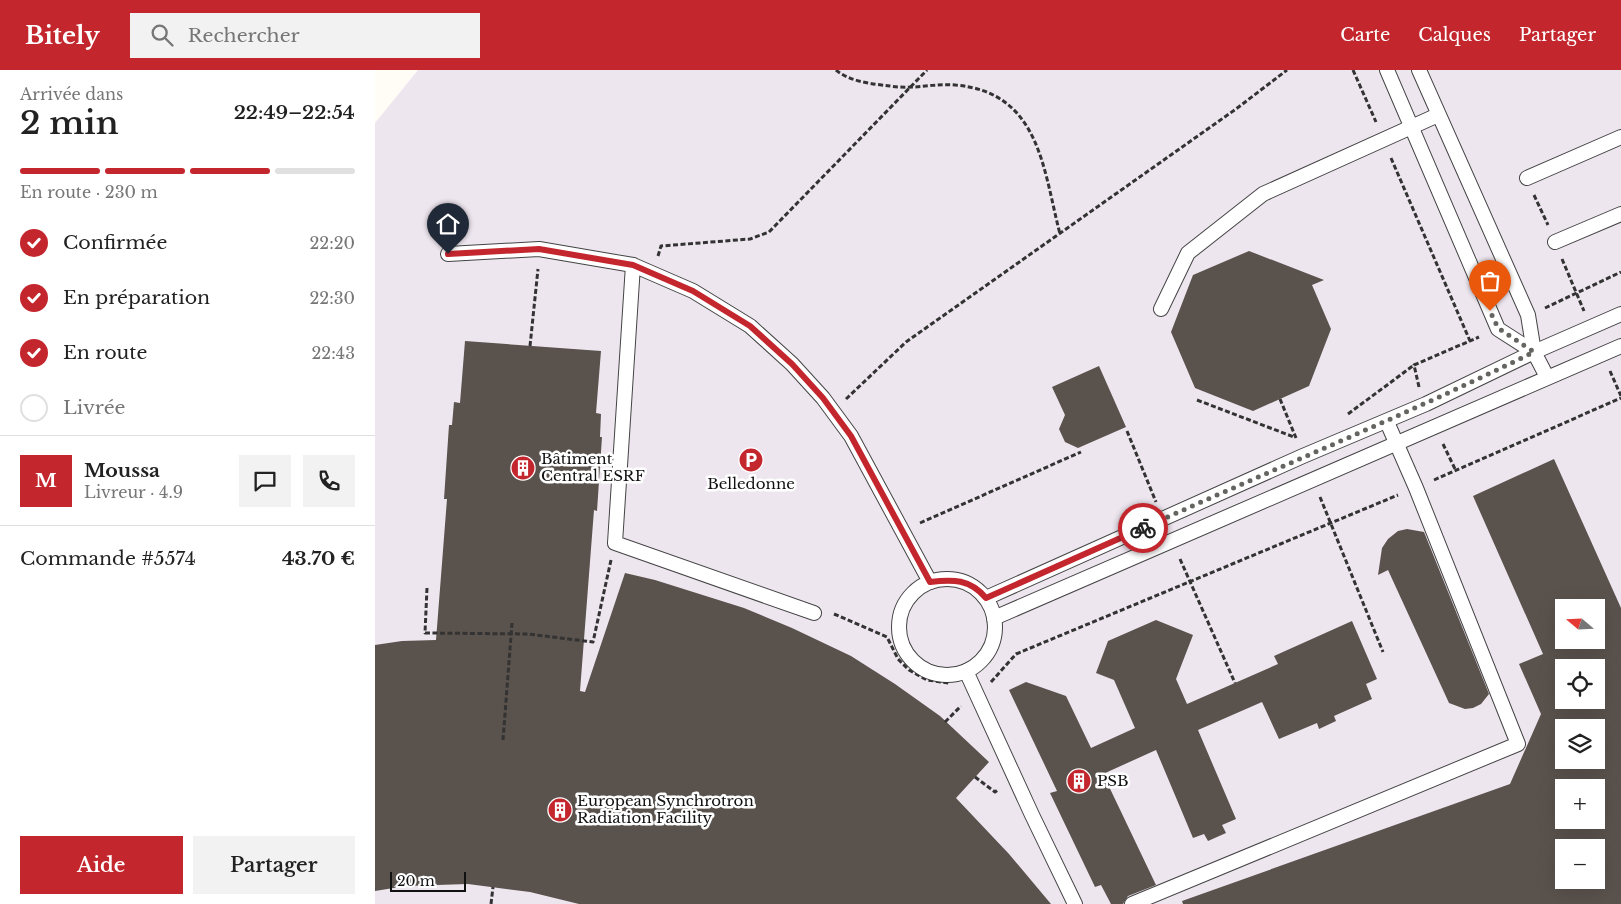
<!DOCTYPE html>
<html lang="fr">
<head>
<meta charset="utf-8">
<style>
  body { margin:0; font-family:"Libre Baskerville",serif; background:#f2f2f2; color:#222; height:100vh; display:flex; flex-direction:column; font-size:19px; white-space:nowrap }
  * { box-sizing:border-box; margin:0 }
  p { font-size:16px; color:#767676 }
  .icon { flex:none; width:28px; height:28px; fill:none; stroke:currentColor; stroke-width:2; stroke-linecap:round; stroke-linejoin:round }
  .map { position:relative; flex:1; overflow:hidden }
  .panel { display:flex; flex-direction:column; background:#fff; width:375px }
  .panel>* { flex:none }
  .needle { width:32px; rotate:289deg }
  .fabs { position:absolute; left:1180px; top:529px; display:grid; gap:10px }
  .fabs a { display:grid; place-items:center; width:50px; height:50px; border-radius:0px; background:#fff; box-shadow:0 5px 20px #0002; font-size:25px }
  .scale { position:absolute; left:15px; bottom:12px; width:76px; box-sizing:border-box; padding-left:5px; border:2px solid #111; border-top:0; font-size:14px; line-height:18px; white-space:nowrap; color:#111; -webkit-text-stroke:4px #fff; paint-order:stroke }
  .pin { position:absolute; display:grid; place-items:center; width:42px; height:42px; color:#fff; margin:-51px -21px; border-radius:50% 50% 50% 0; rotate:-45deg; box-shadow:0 0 5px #0007 }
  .pin .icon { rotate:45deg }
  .courier { position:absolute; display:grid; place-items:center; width:50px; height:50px; margin:-25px; border:4px solid #c4262e; border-radius:50%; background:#fff; color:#222; box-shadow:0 1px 6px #0007 }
  .summary em { font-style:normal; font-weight:600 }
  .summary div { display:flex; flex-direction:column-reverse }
  .summary { display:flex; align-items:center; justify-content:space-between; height:85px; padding:0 20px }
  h1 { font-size:32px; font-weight:600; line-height:38px }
  .bar { display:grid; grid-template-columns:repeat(4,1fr); gap:8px 5px; align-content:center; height:60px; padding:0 20px }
  .bar i { height:6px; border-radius:4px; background:#e0e0e0 }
  .bar .current { background:#c4262e }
  .bar p { grid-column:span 4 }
  .line { display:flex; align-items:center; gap:12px; padding:0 20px; border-top:1px solid #e0e0e0 }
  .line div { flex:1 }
  .round { display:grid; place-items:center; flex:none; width:52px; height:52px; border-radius:0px; background:#f2f2f2 }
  ol { padding:0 20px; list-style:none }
  li { display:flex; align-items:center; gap:15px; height:55px }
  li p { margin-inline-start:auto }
  li .icon { padding:5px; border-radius:50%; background:#c4262e; color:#fff; stroke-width:4 }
  li:last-child { color:#767676 }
  li i { width:28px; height:28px; border:2px solid #e0e0e0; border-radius:50% }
  .action { display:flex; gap:10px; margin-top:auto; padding:10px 20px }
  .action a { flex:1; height:58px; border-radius:0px; background:#c4262e; color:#fff; font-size:20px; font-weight:600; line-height:58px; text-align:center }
  .action a+a { background:#f2f2f2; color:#222 }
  header { display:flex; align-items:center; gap:30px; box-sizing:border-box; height:70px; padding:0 25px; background:#c4262e; color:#fff }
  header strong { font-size:24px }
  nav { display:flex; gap:28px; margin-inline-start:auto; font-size:18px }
  .search { width:350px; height:45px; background:#f2f2f2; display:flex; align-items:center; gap:12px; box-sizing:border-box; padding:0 18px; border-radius:0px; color:#767676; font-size:19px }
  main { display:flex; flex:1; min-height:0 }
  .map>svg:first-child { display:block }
  .industrial { fill:#eee6ef; fill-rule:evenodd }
  .building { fill:#5a524d; fill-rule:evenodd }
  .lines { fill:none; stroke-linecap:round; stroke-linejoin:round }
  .lane-casing { stroke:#444; stroke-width:16 }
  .path { stroke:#333; stroke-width:3; stroke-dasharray:5 2.5; stroke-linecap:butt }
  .lane { stroke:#fff; stroke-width:14 }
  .path-bridge { stroke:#333; stroke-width:3; stroke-dasharray:5 2.5; stroke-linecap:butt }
  .done { stroke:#646461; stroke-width:5; stroke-dasharray:0 9 }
  .route { stroke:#c4262e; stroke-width:6 }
  .labels { text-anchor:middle; stroke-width:5; stroke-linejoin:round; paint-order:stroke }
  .poi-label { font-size:15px; fill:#111; stroke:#fff; text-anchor:start }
</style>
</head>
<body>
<header>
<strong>Bitely</strong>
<div class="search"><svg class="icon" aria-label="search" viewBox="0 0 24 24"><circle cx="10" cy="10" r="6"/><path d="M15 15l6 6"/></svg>Rechercher</div>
<nav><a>Carte</a><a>Calques</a><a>Partager</a></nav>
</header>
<main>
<section class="panel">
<div class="summary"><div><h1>2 min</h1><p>Arrivée dans</p></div><em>22:49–22:54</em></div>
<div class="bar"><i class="current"></i><i class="current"></i><i class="current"></i><i></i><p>En route · 230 m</p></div>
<ol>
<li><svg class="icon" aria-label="check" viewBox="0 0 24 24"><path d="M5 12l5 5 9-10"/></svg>Confirmée<p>22:20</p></li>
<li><svg class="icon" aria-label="check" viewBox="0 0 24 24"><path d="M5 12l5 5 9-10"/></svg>En préparation<p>22:30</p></li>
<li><svg class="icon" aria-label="check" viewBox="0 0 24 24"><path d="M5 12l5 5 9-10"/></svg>En route<p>22:43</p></li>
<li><i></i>Livrée</li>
</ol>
<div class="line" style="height:90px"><b class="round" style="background:#c4262e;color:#fff">M</b><div><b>Moussa</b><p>Livreur · 4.9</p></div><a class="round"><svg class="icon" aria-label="chat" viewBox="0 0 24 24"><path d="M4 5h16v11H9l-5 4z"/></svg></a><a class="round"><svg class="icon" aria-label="phone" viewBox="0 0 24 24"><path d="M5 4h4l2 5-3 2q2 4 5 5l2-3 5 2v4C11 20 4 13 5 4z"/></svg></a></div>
<div class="line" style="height:65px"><div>Commande #5574</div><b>43.70 €</b></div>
<div class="action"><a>Aide</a><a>Partager</a></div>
</section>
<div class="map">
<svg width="1246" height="834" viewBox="0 0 1246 834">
  <rect width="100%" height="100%" fill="#fffdf5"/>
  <path class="industrial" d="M 43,0 L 1246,0 L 1246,834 L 0,834 L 0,53 ZM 1189,538 L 1221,538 L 1221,570 L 1189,570 ZM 1189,598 L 1221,598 L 1221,630 L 1189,630 ZM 1189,658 L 1221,658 L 1221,690 L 1189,690 ZM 1189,718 L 1221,718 L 1221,750 L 1189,750 ZM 1189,778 L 1221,778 L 1221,810 L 1189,810 Z"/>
  <g class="building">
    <path d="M 874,181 L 949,210 L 937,215 L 956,259 L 934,316 L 878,341 L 820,318 L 796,262 L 818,205 Z"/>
    <path d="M 90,271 L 226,281 L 221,343 L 226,344 L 225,367 L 227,367 L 222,441 L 219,440 L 205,621 L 210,622 L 250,503 L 280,510 L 369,538 L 417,558 L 476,586 L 520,614 L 565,646 L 614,692 L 581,728 L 634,784 L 676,834 L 204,834 L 155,822 L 93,814 L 31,816 L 0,821 L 0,575 L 27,571 L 61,570 L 72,429 L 69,429 L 74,355 L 77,355 L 79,332 L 85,333 Z"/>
    <path d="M 724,296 L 751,357 L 703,378 L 690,372 L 684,359 L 690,345 L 677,317 Z"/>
    <path d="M 1179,389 L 1246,538 L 1246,834 L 808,834 L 807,831 L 1135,714 L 1166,644 L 1144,594 L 1168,584 L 1098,426 ZM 1189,538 L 1221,538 L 1221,570 L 1189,570 ZM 1189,598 L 1221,598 L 1221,630 L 1189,630 ZM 1189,658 L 1221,658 L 1221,690 L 1189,690 ZM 1189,718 L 1221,718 L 1221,750 L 1189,750 ZM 1189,778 L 1221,778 L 1221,810 L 1189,810 Z"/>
    <path d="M 1032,459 L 1049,462 L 1114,624 L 1106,634 L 1098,638 L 1090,639 L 1074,633 L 1013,500 L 1003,505 L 1007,478 L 1013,469 L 1023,461 Z"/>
    <path d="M 781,550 L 818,565 L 801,609 L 812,634 L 903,594 L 899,586 L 977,551 L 1002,609 L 991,614 L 997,629 L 959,646 L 961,651 L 944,659 L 942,653 L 904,669 L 887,632 L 823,660 L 861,749 L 847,755 L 851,763 L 833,771 L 829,764 L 818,768 L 781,680 L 728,704 L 781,815 L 753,826 L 748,834 L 736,834 L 726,815 L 720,817 L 675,723 L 682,721 L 634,620 L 651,612 L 691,626 L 716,678 L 760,658 L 739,610 L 721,603 L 733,571 Z"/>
  </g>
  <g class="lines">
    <defs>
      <g id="lane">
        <path d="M 1012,0 L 1123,259 L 1159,282"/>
        <path d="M 1044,0 L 1153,245 L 1159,282 L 1172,307"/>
        <path d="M 1152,108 L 1246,67"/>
        <path d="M 1180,172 L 1246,144"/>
        <path d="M 73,184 L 164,179 L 258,195 L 318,221 L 375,256 L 417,294 L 448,328 L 476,366 L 555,512"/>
        <path d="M 258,195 L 240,473 L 439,543"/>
        <path d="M 786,239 L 813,183 L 888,124 L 1063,45"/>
        <circle cx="572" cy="557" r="48"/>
        <path d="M 611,528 L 928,386 L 1051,334 L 1159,282 L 1246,244"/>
        <path d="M 619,548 L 1246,276"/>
        <path d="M 591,601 L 657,745 L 700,834"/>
        <path d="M 757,834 L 1143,674 L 1041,418 L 1012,352"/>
      </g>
    </defs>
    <use href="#lane" class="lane-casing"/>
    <g class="path">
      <path d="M 461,0 C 475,12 498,14 515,16 C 539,20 558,13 580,15 C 665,22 668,99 685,164"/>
      <path d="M 978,0 L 1001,52"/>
      <path d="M 1016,88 L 1095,271"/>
      <path d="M 1159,125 L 1173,155"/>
      <path d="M 283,186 L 286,176 L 375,169 L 394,162 L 552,0"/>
      <path d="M 1187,189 L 1209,241"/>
      <path d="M 1170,238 L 1246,202"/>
      <path d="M 155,276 L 163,199"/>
      <path d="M 1235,301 L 1246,326"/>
      <path d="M 1044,317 L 1039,295 L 1104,267"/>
      <path d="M 471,329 L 531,272 L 861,39 L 912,0"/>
      <path d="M 905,329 L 921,368"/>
      <path d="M 822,330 L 919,367"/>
      <path d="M 973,344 L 1039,295"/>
      <path d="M 752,361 L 781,432"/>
      <path d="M 1068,374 L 1081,401"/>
      <path d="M 1059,410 L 1246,328"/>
      <path d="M 945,427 L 1008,582"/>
      <path d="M 545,453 L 706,382"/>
      <path d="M 805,489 L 860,613"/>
      <path d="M 52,518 L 50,563 L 153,564 L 218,572 L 236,490"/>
      <path d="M 459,544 L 512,567 L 523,589 L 534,600 L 552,610 L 574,613"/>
      <path d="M 616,612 L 641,584 L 1023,425"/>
      <path d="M 570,652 L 586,636"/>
      <path d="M 600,707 L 620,722 L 624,719"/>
      <path d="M 116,834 L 118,817"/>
    </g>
    <use href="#lane" class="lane"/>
    <path class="path-bridge" d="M 128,670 L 137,553"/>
  </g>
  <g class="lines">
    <path class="done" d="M 768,458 C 899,399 1031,345 1159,282 L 1123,258 L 1115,241"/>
    <path class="route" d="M 73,184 L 164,179 L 258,195 L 318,221 L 375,256 L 417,294 L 448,328 L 476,366 L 555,512 C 578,509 595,509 611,528 L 768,458"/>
  </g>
  <defs>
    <symbol id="parking-disc" viewBox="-11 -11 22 22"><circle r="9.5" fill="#c4262e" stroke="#fff"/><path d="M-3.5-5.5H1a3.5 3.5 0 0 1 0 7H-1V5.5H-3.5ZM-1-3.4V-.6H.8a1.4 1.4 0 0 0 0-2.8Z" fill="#fff"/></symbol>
    <symbol id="building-disc" viewBox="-11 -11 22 22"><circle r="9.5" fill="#c4262e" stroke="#fff"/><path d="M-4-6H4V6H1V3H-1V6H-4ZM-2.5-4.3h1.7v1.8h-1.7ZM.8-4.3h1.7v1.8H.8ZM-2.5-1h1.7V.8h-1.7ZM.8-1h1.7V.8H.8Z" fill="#fff"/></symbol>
  </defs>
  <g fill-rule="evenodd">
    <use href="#parking-disc" x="362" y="376" width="28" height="28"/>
    <use href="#building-disc" x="134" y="384" width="28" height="28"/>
    <use href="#building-disc" x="690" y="697" width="28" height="28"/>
    <use href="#building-disc" x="171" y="726" width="28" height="28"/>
  </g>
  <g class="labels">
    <g class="poi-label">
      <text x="166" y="394">Bâtiment<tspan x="166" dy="17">Central ESRF</tspan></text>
      <text x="376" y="419" text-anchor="middle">Belledonne</text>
      <text x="722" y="716">PSB</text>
      <text x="202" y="736">European Synchrotron<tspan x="202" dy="17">Radiation Facility</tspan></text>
    </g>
  </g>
</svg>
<div class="fabs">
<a><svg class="needle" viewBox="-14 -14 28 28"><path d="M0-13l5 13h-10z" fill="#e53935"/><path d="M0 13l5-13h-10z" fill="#767676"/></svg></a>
<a><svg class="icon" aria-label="locate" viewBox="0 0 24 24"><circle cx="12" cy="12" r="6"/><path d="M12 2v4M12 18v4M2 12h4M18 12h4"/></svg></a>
<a><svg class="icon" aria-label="layers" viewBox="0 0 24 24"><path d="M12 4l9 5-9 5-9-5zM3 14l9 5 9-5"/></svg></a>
<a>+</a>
<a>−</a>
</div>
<div class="scale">20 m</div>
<div class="pin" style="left:1115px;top:241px;background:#ea580c"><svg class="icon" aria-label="bag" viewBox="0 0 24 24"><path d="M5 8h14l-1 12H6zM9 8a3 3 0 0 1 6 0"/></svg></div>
<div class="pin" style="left:73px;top:184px;background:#1f2937"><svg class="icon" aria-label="home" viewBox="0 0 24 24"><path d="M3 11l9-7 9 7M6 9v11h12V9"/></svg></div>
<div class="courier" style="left:768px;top:458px"><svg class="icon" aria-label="bike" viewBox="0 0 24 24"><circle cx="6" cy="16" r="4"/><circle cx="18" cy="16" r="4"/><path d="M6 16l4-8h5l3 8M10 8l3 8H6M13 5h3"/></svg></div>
</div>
</main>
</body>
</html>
